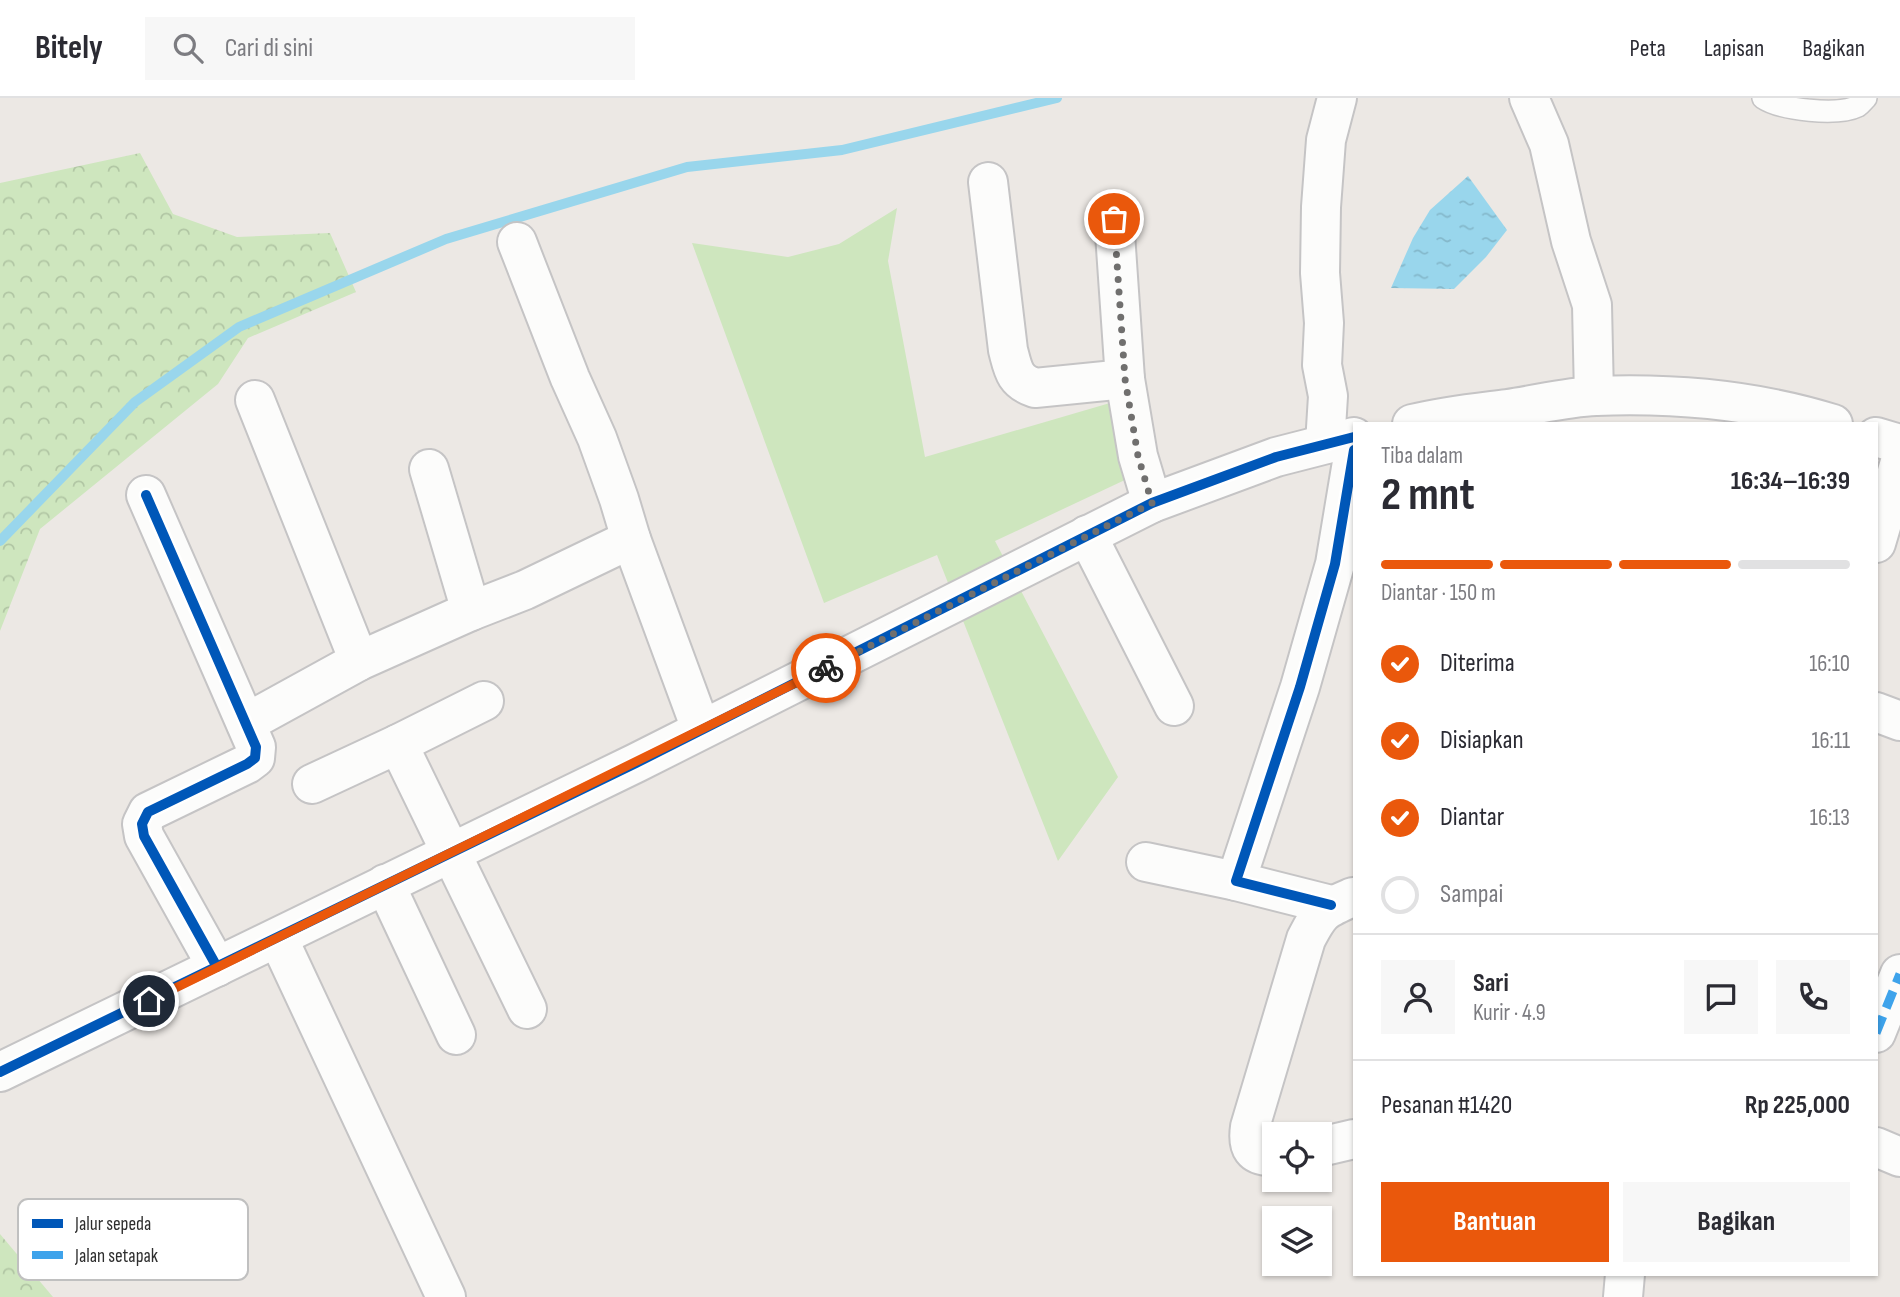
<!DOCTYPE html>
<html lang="id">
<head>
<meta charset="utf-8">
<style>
  body { margin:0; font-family:"Sofia Sans Condensed",sans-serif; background:#f7f7f7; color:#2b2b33; height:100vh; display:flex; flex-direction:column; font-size:26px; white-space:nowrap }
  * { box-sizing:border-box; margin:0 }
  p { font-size:23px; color:#7c7c81 }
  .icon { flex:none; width:38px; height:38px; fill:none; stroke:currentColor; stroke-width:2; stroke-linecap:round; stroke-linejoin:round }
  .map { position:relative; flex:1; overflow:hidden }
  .details { position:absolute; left:1353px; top:324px; width:525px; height:854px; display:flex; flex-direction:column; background:#fff; border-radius:0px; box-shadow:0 2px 5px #0004 }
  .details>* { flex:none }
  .controls { position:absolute; left:1262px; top:1024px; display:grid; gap:14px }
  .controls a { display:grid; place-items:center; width:70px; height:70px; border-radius:0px; background:#fff; box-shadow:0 2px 5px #0004; font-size:35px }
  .pin { position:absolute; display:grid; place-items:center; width:60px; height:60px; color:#fff; margin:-30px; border:4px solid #fff; border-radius:50%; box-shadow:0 2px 7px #0007 }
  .courier { position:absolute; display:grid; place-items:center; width:70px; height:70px; margin:-35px; border:5px solid #ea580c; border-radius:50%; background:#fff; color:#222; box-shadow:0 2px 9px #0007 }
  .headline em { font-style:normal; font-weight:700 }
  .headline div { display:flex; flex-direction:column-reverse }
  .headline { display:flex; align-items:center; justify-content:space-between; height:119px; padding:0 28px }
  h1 { font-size:46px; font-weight:700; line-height:52px }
  .bar { display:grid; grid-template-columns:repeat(4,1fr); gap:10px 7px; align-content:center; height:84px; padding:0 28px }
  .bar i { height:9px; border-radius:5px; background:#e1e1e2 }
  .bar .on { background:#ea580c }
  .bar p { grid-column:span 4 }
  .line { display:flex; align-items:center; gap:18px; padding:0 28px; border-top:2px solid #e1e1e2 }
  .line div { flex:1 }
  .round { display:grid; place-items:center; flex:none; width:74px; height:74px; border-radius:0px; background:#f7f7f7 }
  ol { padding:0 28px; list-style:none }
  li { display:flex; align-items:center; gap:21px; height:77px }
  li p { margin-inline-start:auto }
  li .icon { padding:7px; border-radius:50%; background:#ea580c; color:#fff; stroke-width:4 }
  li:last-child { color:#7c7c81 }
  li i { width:38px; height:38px; border:4px solid #e1e1e2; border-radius:50% }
  .cta { display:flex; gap:14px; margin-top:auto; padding:14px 28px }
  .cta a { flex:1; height:80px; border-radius:0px; background:#ea580c; color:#fff; font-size:28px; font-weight:700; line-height:80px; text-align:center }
  .cta a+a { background:#f7f7f7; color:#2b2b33 }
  header { display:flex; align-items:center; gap:42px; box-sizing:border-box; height:98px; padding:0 35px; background:#fff; border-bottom:2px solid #e1e1e2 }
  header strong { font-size:33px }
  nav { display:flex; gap:38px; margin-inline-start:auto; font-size:24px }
  .search { width:490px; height:63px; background:#f7f7f7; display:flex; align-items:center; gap:18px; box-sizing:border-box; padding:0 24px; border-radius:0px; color:#7c7c81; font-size:26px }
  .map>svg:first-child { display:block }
  .grass { fill:#cee6be }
  .forest { fill:url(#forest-crowns) }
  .water { fill:url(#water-ripples) }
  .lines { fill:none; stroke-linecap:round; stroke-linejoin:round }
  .stream { stroke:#99d6ec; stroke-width:10 }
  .lane-casing { stroke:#c5c4c5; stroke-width:24 }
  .street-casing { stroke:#c5c4c5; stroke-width:42 }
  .secondary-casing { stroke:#c5c4c5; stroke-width:42 }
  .lane { stroke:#fcfcfb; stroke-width:21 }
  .street { stroke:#fcfcfb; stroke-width:38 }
  .secondary { stroke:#fcfcfb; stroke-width:38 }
  .quiet { stroke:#3ea3eb; stroke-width:9; stroke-dasharray:18 9; stroke-linecap:butt }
  .cycleway-casing { stroke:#fff; stroke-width:15 }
  .cycleway { stroke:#0057b8; stroke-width:10 }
  .done { stroke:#706f6e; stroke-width:7; stroke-dasharray:0 12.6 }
  .route { stroke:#ea580c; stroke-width:9 }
  .key { fill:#fff; stroke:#c0c0c0; stroke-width:2 }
  .key-label { font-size:19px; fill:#2e2e2e }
</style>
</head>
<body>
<header>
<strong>Bitely</strong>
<div class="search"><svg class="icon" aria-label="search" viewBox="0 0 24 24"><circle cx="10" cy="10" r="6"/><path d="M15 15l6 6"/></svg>Cari di sini</div>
<nav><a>Peta</a><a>Lapisan</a><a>Bagikan</a></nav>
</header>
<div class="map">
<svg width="1900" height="1199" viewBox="0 0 1900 1199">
  <defs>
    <pattern id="forest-crowns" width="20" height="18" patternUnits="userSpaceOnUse" patternTransform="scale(1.75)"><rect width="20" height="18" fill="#cee6be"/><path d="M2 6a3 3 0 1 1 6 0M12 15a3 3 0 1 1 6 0" fill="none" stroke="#b1c6a4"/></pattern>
    <pattern id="water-ripples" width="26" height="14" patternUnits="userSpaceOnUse" patternTransform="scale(1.75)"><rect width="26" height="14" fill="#99d6ec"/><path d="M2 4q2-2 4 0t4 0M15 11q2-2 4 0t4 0" fill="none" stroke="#84b8cb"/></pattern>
  </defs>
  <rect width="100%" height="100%" fill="#ece8e4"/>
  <path class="grass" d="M 897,110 L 888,163 L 925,359 L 1110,305 L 1127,381 L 995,443 L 1118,679 L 1058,763 L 937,457 L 824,505 L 692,145 L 788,159 L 839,146 Z"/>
  <g class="forest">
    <path d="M 140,55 L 173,116 L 237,139 L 330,135 L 356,194 L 248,240 L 218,286 L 40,431 L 0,533 L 0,85 Z"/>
    <path d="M 0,1136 L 53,1199 L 0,1199 Z"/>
  </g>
  <path class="water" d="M 1468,78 L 1507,132 L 1486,159 L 1454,191 L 1391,190 L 1413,140 L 1430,112 Z"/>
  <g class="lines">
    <path class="stream" d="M 0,443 L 135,304 L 239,229 L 446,141 L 687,69 L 842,52 L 1057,0"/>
    <defs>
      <path id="lane" d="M 1763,0 C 1781,12 1838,18 1858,8 C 1861,6 1863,3 1866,0"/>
      <g id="street">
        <path d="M 1529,0 L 1549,46 L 1571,143 L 1592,207 L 1594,298"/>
        <path d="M 988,84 L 1008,252 C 1013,271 1014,283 1035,290 L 1125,281"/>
        <path d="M 1114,121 L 1125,281 L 1138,358 L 1152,405"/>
        <path d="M 517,144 L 570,280 L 597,340 L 619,401 L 631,441 L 701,631"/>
        <path d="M 255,302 L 359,563"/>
        <path d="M 429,371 L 471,513"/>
        <path d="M 146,397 L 256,649 L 255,660 L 247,666 L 148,714 L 142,726 L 144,738 L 217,869"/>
        <path d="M 1087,437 L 1174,608"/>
        <path d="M 1876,445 L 1900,364"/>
        <path d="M 1876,614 L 1900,623"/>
        <path d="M 246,625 L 359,563 L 471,513 L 525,492 L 631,441"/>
        <path d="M 398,646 L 484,603"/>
        <path d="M 312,686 L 398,646 L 527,911"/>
        <path d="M 1146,764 L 1236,783"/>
        <path d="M 385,786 L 456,937"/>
        <path d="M 1331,807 L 1236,783 L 1300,589 L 1335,466 L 1354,352"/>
        <path d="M 278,840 L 446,1199"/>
        <path d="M 1876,935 L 1900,876"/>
        <path d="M 1320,1049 L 1354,1041"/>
        <path d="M 1876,1049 L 1900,1059"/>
        <path d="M 1274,1058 C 1252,1059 1247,1049 1250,1029 L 1306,841 C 1321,812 1323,812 1353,799"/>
        <path d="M 1623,1199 L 1625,1176"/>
      </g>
      <g id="secondary">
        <path d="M 1412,326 C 1444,318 1475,315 1507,311 C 1536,307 1567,299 1596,298 C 1676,295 1756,302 1833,326"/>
        <path d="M 1876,339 L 1900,346"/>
        <path d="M 1325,346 L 1328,298 L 1322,267 L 1324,225 L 1320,175 L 1321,109 L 1326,42 L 1337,0"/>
        <path d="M 0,974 L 636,665 L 1152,405 L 1276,359 L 1354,339"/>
      </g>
    </defs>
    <use href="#lane" class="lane-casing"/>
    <use href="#street" class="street-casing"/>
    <use href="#secondary" class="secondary-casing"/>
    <use href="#lane" class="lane"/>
    <use href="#street" class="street"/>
    <use href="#secondary" class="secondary"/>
    <path class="quiet" d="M 1876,935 L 1900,876"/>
    <defs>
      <g id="cycleway">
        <path d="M 146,397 L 256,649 L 255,660 L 247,666 L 148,714 L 142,726 L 144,738 L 217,869"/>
        <path d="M 1331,807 L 1236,783 L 1300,589 L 1335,466 L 1354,352"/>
        <path d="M 0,974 L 636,665 L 1152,405 L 1276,359 L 1354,339"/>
      </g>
    </defs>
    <use href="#cycleway" class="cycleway-casing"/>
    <use href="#cycleway" class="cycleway"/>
  </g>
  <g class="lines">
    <path class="done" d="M 826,570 L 1152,405 L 1138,358 L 1125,281 L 1114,121"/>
    <path class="route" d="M 149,903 L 826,570"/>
  </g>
  <rect x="18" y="1101" width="230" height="81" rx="10" class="key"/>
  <rect x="32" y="1121" width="31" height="9" fill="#0057b8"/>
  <rect x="32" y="1153" width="31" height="8" fill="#3ea3eb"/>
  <g class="key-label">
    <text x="75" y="1132">Jalur sepeda</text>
    <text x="75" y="1164">Jalan setapak</text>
  </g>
</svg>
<div class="controls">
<a><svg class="icon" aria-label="locate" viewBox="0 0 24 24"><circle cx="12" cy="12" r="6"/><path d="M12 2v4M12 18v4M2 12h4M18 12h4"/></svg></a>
<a><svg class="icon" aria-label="layers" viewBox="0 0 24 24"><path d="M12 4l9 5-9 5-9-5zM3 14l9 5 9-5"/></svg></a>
</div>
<div class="pin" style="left:1114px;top:121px;background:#ea580c"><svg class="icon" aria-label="bag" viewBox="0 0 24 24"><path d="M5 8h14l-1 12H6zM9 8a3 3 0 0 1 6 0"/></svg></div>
<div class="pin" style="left:149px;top:903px;background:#1f2937"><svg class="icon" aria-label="home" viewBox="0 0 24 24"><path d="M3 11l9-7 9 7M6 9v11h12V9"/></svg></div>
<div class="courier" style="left:826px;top:570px"><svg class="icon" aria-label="bike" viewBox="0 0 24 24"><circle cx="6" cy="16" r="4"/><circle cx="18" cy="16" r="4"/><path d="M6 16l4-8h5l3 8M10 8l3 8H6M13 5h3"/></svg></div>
<section class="details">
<div class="headline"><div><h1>2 mnt</h1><p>Tiba dalam</p></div><em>16:34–16:39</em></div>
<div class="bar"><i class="on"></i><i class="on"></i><i class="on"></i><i></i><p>Diantar · 150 m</p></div>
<ol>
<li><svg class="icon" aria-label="check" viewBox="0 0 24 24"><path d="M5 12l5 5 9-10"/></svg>Diterima<p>16:10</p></li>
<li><svg class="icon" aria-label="check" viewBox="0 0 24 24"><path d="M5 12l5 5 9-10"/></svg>Disiapkan<p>16:11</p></li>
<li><svg class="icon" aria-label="check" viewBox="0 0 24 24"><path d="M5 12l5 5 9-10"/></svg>Diantar<p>16:13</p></li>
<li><i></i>Sampai</li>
</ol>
<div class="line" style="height:126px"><a class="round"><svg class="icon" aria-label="person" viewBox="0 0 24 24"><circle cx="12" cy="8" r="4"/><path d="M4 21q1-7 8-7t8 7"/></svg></a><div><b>Sari</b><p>Kurir · 4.9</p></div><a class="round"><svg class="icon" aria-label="chat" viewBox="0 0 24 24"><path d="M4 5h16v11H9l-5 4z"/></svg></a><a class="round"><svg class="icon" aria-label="phone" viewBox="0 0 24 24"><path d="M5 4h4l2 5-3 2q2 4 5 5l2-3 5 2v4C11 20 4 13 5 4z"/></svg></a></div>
<div class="line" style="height:91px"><div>Pesanan #1420</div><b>Rp 225,000</b></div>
<div class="cta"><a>Bantuan</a><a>Bagikan</a></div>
</section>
</div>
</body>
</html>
